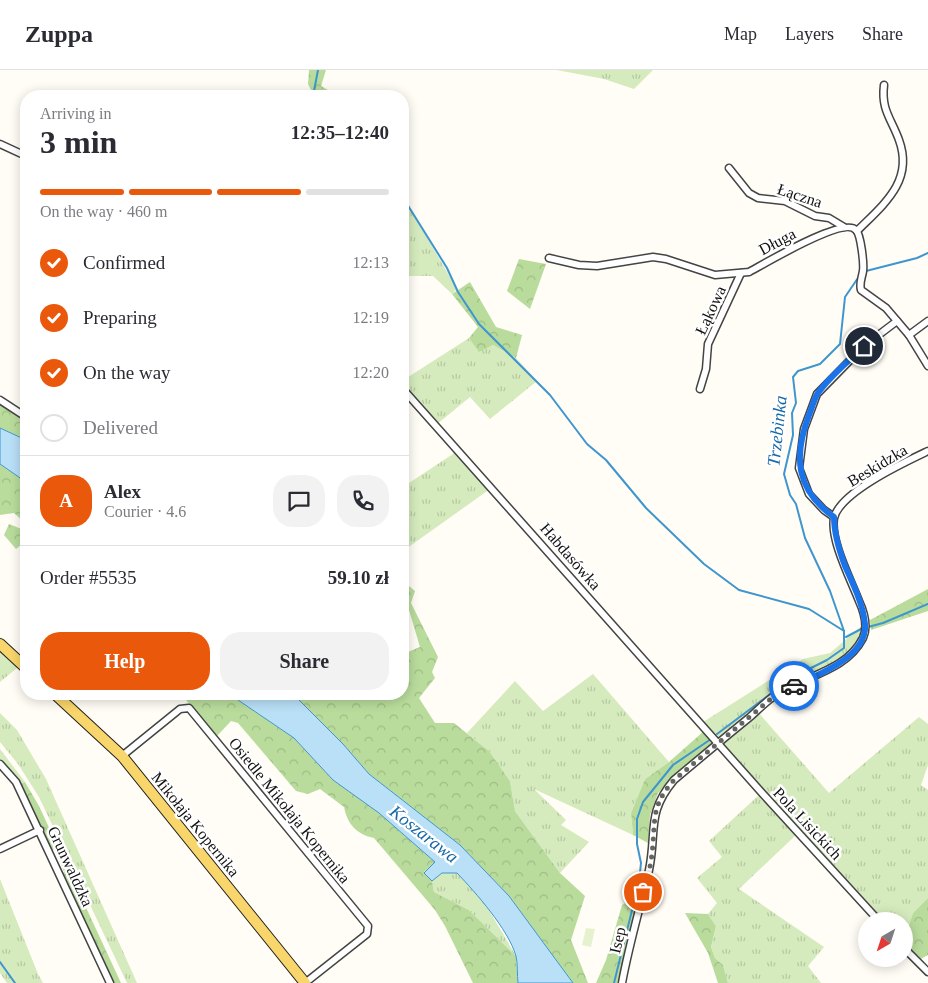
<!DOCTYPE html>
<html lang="en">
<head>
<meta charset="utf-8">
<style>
  body { margin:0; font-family:"Times New Roman",serif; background:#f2f2f3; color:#2b2b33; height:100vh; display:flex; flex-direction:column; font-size:19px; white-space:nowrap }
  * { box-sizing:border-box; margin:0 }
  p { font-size:16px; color:#7c7c81 }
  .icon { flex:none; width:28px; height:28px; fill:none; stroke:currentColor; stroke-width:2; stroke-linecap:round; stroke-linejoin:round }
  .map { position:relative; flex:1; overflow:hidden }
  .details { position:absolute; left:20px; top:20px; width:389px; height:610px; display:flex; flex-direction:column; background:#fff; border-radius:20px; box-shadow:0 2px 12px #0003 }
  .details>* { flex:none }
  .needle { width:32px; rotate:219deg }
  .fabs { position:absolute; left:858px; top:842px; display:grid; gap:10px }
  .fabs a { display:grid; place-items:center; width:55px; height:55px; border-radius:50%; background:#fff; box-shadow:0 2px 12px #0003; font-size:25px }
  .pin { position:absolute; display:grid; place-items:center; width:42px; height:42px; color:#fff; margin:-21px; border:2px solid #fff; border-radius:50%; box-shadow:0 1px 5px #0007 }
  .courier { position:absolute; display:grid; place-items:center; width:50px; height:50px; margin:-25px; border:4px solid #1a73e8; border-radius:50%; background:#fff; color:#222; box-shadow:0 1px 6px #0007 }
  .summary em { font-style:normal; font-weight:800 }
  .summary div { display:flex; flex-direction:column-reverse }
  .summary { display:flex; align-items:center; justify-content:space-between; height:85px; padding:0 20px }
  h1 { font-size:32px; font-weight:800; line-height:38px }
  .bar { display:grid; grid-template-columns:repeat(4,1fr); gap:8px 5px; align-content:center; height:60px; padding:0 20px }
  .bar i { height:6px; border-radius:4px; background:#e1e1e2 }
  .bar .current { background:#ea580c }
  .bar p { grid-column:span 4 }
  .line { display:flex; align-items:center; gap:12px; padding:0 20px; border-top:1px solid #e1e1e2 }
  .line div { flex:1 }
  .round { display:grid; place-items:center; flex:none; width:52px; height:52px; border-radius:20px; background:#f2f2f3 }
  ol { padding:0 20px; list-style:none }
  li { display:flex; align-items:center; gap:15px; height:55px }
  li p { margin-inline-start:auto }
  li .icon { padding:5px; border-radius:50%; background:#ea580c; color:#fff; stroke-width:4 }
  li:last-child { color:#7c7c81 }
  li i { width:28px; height:28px; border:2px solid #e1e1e2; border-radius:50% }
  .action { display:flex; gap:10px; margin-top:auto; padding:10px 20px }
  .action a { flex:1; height:58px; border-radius:20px; background:#ea580c; color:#fff; font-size:20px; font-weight:800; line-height:58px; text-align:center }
  .action a+a { background:#f2f2f3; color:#2b2b33 }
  header { display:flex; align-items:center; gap:30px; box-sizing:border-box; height:70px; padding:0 25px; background:#fff; border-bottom:1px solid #e1e1e2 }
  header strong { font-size:24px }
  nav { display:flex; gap:28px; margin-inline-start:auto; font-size:18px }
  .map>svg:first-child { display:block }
  .grass { fill:url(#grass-tufts) }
  .forest { fill:url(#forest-crowns) }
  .pitch { fill:#e6f2cf }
  .water { fill:#b9e0f7; stroke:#3f96cf }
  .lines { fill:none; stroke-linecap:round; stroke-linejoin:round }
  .stream { stroke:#3f96cf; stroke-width:2 }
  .minor-casing { stroke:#444; stroke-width:9 }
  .primary-casing { stroke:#222; stroke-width:12 }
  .minor { stroke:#fff; stroke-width:6 }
  .primary { stroke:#f9d66b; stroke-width:10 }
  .done { stroke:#646461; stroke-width:5; stroke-dasharray:0 9 }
  .route { stroke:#1a73e8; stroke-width:6 }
  .labels { text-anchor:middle; stroke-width:5; stroke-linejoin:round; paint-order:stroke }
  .street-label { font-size:16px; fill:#111; stroke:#fff }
  .water-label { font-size:18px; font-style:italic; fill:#1768a6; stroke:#fff }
</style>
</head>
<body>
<header>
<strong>Zuppa</strong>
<nav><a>Map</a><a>Layers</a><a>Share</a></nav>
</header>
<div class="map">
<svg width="928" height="913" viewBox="0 0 928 913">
  <defs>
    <pattern id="grass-tufts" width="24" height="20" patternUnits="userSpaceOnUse" patternTransform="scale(1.25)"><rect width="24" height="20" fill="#d5ebbd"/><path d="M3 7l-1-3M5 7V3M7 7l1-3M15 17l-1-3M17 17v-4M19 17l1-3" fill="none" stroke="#b6c8a1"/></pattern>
    <pattern id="forest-crowns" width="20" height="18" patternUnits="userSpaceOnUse" patternTransform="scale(1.25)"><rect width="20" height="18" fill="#b9dc9c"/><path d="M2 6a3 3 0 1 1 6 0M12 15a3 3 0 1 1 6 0" fill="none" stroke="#9ebc85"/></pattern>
  </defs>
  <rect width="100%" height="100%" fill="#fffdf5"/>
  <g class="grass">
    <path d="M 557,0 L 653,0 L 634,19 L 604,9 Z"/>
    <path d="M 402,125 L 457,219 L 452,224 L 433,206 L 403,206 Z"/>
    <path d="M 469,268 L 479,281 L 493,275 L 516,288 L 537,311 L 490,349 L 470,327 L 436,355 L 403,318 L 402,311 Z"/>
    <path d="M 459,380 L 490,419 L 403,481 L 403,417 Z"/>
    <path d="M 865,553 L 865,560 L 850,584 L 778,623 L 757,641 L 829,723 L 919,647 L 928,654 L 928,695 L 921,715 L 928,720 L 928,828 L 913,843 L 904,870 L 904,851 L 882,851 L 796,765 L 739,819 L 824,877 L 808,896 L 821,913 L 728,913 L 723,895 L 715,888 L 711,877 L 716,856 L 708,844 L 717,833 L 697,808 L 722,787 L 709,771 L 759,725 L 719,673 L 700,654 L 803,589 L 830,583 Z"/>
    <path d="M 0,582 L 17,598 L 0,612 Z"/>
    <path d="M 593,604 L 669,692 L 645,709 L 631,743 L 633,765 L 534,719 L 566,750 L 561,755 L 589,772 L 560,803 L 515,741 L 510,711 L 489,681 L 467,663 L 515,611 L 543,641 Z"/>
    <path d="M 0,643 L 17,660 L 46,709 L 137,913 L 127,913 L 39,727 L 18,694 L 0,672 Z"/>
    <path d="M 0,679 L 25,712 L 20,714 L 0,689 Z"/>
    <path d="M 442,803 L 457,803 L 483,830 L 516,886 L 469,840 L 434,822 L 432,811 Z"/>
    <path d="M 0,809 L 38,904 L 43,913 L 7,913 L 0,903 Z"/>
  </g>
  <g class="forest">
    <path d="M 309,0 L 326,0 L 321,16 L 338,26 L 314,26 L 308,14 Z"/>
    <path d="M 519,189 L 546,194 L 530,239 L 507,221 Z"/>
    <path d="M 470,212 L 496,257 L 522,265 L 516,288 L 493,275 L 479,282 L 469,268 L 478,257 L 452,224 Z"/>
    <path d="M 0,332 L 26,349 L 26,370 L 0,358 Z"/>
    <path d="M 0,394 L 26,412 L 26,471 L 16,479 L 4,465 L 9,454 L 24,460 L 24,452 L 14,443 L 0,445 Z"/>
    <path d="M 403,511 L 415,521 L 411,533 L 438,587 L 432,602 L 435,608 L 419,628 L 435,653 L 454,653 L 489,681 L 510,711 L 515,741 L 560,803 L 585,826 L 571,870 L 588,913 L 573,913 L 509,826 L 460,775 L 369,704 L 343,674 L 293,624 L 402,624 L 403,584 L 420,577 L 409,540 L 403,536 Z"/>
    <path d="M 928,519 L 928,541 L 871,560 L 870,550 Z"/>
    <path d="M 192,624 L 232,624 L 238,630 L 294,668 L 333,710 L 379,743 L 435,792 L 424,802 L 432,811 L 434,822 L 469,840 L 516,886 L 518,913 L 473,913 L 445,856 L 435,840 L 374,768 C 357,765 347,754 344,737 L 320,719 L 308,724 L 296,721 L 238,653 L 231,651 L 217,666 L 186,630 Z"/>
    <path d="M 704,661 L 712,674 L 658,723 L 650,745 L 648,773 L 633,765 L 631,743 L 645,709 L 669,692 Z"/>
    <path d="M 25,712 L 39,736 L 121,913 L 113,913 L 62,803 L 64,802 L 55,779 L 52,780 L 20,714 Z"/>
    <path d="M 928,828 L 928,885 L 919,890 L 904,873 L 904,870 L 913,843 Z"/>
    <path d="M 630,830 L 637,833 L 626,873 L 620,913 L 596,913 L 606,890 L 622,835 Z"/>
    <path d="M 685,843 L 708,844 L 716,856 L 711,877 L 715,888 L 723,895 L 728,913 L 718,913 L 708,883 Z"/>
  </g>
  <path class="pitch" d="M 586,858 L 595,859 L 591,877 L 582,875 Z"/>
  <g class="water">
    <path d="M 0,358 L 26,370 L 26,412 L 0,394 Z"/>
    <path d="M 232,624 L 293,624 L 343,674 L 369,704 L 460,775 L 509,826 L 573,913 L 518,913 C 517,905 518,894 516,886 C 508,859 476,823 457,803 L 442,803 L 432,811 L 424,803 L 435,792 L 379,743 L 333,710 L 294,668 L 238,630 Z"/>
  </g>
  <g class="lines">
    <g class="stream">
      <path d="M 318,0 L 314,21 L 320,26"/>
      <path d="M 402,126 L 447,198 L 458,222 L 479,254 L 550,325 L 587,374 L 606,390 L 646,438 L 704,494 L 739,520 L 809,539 L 844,561"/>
      <path d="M 866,201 L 917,188 L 928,183"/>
      <path d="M 868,557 L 883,553 L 928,534"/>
      <path d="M 846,567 L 863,558"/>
      <path d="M 717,664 L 793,607 L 827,590 L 844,578 L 844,561 L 830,521 L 805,468 L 796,434 L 790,425 L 784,404 L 793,365 L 792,343 L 796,333 L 793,307 L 798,301 L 820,294 L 840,274 L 845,227 L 860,205"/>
      <path d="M 0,892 L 15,913"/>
      <path d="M 614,913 L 639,812 L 641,793 L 637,774 L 637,749 L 643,732 L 673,695 L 711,669"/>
    </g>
    <defs>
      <g id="minor">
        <path d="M 0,74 L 26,86"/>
        <path d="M 729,98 L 749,123 L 758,128 L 785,131 L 815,146 L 829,148 L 844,157"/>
        <path d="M 857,161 C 884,134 914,111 899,70 C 891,48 881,40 884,15"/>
        <path d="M 549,188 L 579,195 L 597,196 L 653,187 L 666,189 L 715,205 L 749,202 C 764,194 844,146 856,160 C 861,165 864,194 863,201 C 862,208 859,213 861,220 L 886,238 L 909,265 L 928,296"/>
        <path d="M 909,265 L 928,251"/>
        <path d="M 402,318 L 762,723 L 879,851"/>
        <path d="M 700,319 L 706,299 L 708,274 L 741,203"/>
        <path d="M 0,330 L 26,347"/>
        <path d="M 834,447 L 824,440 L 809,424 L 799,398 L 804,359 L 817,324 L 864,276 L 897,251"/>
        <path d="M 122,686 L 180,639 L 189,638 L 368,856 L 367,864 L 305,913"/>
        <path d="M 0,694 L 16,712 L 110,913"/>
        <path d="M 0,779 L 40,760"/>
        <path d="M 904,878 L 928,902"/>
        <path d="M 622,913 C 629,875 640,838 649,800 C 657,762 646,743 674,710 C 699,689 724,668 750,647 C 759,639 768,629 779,623 C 807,605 846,601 863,568 C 868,557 864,542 859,531 C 851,510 830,470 834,448 C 840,422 905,392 928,381"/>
      </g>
      <g id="primary">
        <path d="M 0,574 L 26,598"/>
        <path d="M 55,624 L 122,686 L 305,913"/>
      </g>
    </defs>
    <use href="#minor" class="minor-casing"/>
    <use href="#primary" class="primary-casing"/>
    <use href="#minor" class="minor"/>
    <use href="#primary" class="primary"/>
  </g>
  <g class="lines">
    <path class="done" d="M 643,822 C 647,809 651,796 652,783 C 656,750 650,737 674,710 L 778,623 L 794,616"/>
    <path class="route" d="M 794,616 C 817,605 868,587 865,554 C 863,534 853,514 845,496 C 839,480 834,464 834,447 C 796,420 793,387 809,345 C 812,338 814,329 818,323 C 830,306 849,291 864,276"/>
  </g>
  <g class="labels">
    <g class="street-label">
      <text transform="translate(800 125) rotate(18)" y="6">Łączna</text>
      <text transform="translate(777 171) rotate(-28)" y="6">Długa</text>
      <text transform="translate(710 240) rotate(-65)" y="6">Łąkowa</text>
      <text transform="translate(877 395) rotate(-31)" y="6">Beskidzka</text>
      <text transform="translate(571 486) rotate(49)" y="6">Habdasówka</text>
      <text transform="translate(290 740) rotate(51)" y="6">Osiedle Mikołaja Kopernika</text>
      <text transform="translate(808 753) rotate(47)" y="6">Pola Lisickich</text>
      <text transform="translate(196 754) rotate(51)" y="6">Mikołaja Kopernika</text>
      <text transform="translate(71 796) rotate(65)" y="6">Grunwaldzka</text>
      <text transform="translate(617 870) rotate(-77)" y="6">Isep</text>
    </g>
    <g class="water-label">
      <text transform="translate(777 361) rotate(-84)" y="6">Trzebinka</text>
      <text transform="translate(424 764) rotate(38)" y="6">Koszarawa</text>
    </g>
  </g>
</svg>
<div class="fabs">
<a><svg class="needle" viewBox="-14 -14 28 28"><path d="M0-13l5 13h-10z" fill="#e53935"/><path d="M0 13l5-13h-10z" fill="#7c7c81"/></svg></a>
</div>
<div class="pin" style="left:643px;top:822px;background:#ea580c"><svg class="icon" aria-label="bag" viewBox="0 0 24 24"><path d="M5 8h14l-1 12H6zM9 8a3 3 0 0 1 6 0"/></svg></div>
<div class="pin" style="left:864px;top:276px;background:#1f2937"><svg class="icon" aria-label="home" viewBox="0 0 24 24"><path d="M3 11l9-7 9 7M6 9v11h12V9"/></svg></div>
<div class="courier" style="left:794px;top:616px"><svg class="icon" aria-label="car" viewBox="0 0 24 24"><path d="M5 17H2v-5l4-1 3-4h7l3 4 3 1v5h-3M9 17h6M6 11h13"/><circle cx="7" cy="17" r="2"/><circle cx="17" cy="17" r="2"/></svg></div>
<section class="details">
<div class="summary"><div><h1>3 min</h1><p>Arriving in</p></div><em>12:35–12:40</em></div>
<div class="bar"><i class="current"></i><i class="current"></i><i class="current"></i><i></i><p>On the way · 460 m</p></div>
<ol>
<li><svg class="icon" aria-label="check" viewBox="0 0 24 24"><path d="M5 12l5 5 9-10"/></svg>Confirmed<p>12:13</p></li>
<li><svg class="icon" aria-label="check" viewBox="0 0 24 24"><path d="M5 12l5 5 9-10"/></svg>Preparing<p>12:19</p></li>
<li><svg class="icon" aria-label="check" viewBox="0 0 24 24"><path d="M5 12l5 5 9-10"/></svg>On the way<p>12:20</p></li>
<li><i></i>Delivered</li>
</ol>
<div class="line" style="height:90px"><b class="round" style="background:#ea580c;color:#fff">A</b><div><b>Alex</b><p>Courier · 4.6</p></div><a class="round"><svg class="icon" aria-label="chat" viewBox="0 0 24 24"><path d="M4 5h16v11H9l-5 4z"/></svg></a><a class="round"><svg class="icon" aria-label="phone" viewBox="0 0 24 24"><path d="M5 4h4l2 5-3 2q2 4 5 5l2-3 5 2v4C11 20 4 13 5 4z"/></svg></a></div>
<div class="line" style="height:65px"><div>Order #5535</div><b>59.10 zł</b></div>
<div class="action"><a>Help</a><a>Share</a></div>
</section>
</div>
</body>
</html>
